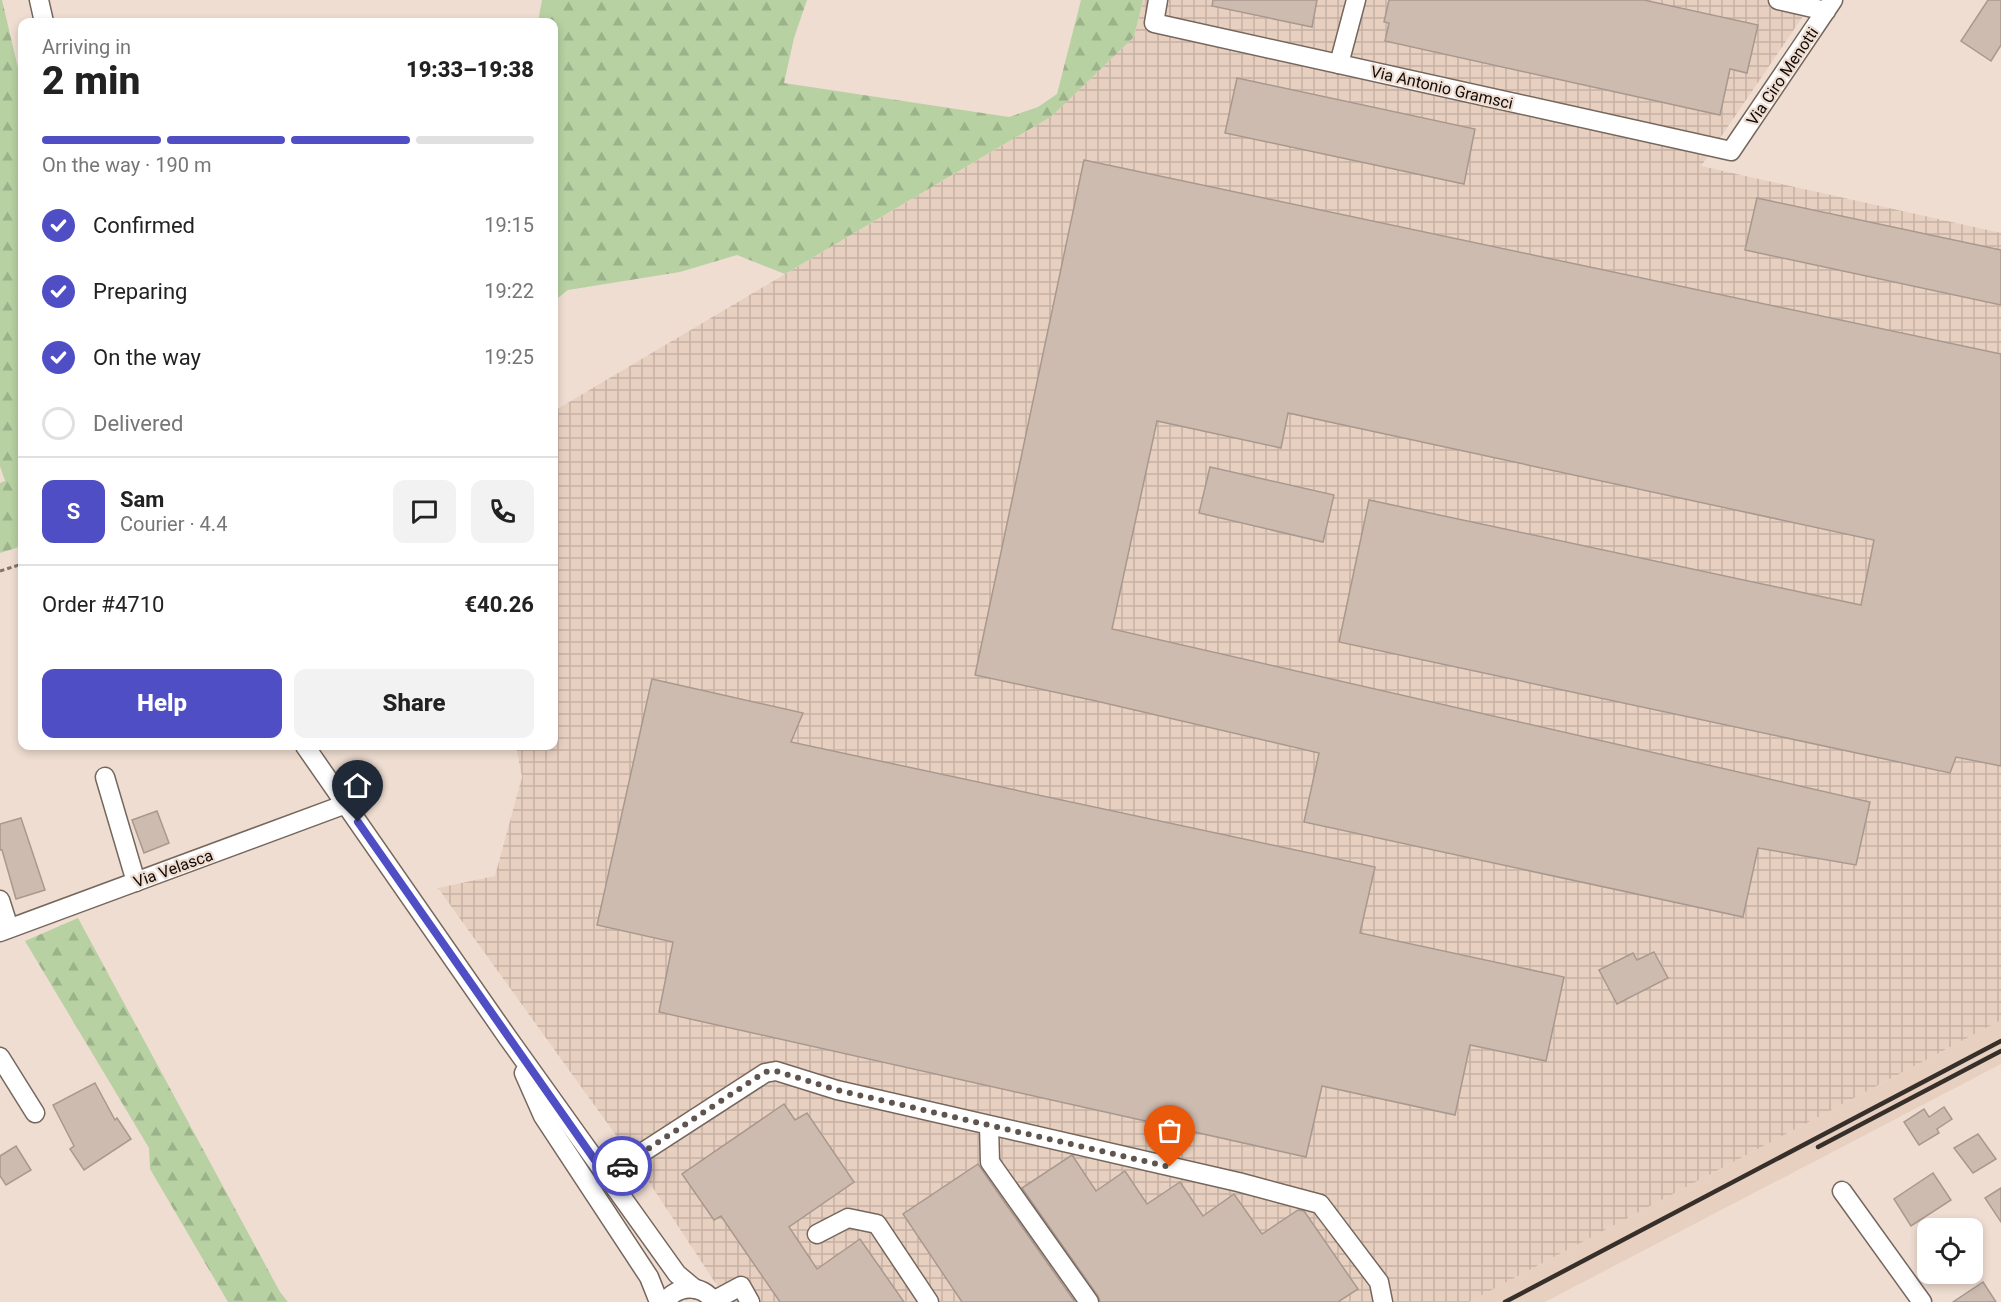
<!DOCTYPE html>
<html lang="en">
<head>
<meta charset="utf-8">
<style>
  body { margin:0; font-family:Roboto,sans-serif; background:#f2f2f2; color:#222; height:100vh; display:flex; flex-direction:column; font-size:22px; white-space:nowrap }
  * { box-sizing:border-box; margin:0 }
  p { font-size:20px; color:#767676 }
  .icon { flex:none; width:33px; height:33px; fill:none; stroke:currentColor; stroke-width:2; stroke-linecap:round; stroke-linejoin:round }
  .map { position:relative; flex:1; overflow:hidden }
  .details { position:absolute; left:18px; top:18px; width:540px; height:732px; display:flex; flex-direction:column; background:#fff; border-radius:12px; box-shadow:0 3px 9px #0003 }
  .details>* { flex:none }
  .tools { position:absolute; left:1917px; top:1218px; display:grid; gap:12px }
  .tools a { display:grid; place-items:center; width:66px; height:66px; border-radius:12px; background:#fff; box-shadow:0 3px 9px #0003; font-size:30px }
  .pin { position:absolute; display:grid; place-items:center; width:51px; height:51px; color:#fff; margin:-62px -26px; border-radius:50% 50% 50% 0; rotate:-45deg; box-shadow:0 0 6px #0007 }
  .pin .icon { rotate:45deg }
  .courier { position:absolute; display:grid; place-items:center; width:60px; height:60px; margin:-30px; border:4px solid #504ec5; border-radius:50%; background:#fff; color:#222; box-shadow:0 2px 8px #0007 }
  .overview em { font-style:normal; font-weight:800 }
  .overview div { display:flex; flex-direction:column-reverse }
  .overview { display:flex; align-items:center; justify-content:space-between; height:102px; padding:0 24px }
  h1 { font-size:39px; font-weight:800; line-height:45px }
  .bar { display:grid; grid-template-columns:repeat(4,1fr); gap:9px 6px; align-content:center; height:72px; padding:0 24px }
  .bar i { height:8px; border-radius:4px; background:#e0e0e0 }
  .bar .on { background:#504ec5 }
  .bar p { grid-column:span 4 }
  .line { display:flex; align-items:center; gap:15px; padding:0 24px; border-top:2px solid #e0e0e0 }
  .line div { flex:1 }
  .round { display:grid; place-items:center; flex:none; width:63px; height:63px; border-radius:12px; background:#f2f2f2 }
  ol { padding:0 24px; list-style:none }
  li { display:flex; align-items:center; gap:18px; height:66px }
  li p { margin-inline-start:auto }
  li .icon { padding:6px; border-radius:50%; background:#504ec5; color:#fff; stroke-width:4 }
  li:last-child { color:#767676 }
  li i { width:33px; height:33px; border:3px solid #e0e0e0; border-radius:50% }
  .button { display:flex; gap:12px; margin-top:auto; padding:12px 24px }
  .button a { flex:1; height:69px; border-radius:12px; background:#504ec5; color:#fff; font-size:24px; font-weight:800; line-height:69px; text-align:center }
  .button a+a { background:#f2f2f2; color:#222 }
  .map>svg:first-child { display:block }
  .built { fill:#e8d0c0 }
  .industrial { fill:url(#industrial-grid) }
  .forest { fill:url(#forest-firs) }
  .building { fill:#cdbbb0; stroke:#a9988e; stroke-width:1.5 }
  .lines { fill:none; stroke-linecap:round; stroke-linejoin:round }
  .minor-casing { stroke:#76675d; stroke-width:21 }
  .path { stroke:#7f736b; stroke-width:3; stroke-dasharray:4.5 3; stroke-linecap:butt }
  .minor { stroke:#fff; stroke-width:18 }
  .rail { stroke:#372f2a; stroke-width:4.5 }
  .done { stroke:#5f544e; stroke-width:6; stroke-dasharray:0 10.8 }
  .route { stroke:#504ec5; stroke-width:8 }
  .labels { text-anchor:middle; stroke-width:4.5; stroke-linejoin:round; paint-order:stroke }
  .street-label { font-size:16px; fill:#110b07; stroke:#efddd1 }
</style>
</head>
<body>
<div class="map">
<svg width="2001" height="1302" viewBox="0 0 2001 1302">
  <defs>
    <pattern id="industrial-grid" width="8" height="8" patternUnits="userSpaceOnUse" patternTransform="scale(1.5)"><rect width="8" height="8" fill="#e8d0c0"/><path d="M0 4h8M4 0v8" fill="none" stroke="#c6b1a4"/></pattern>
    <pattern id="forest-firs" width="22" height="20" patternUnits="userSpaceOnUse" patternTransform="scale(1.5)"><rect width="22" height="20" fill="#b7d1a2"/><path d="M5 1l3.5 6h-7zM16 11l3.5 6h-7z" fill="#9cb28a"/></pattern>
  </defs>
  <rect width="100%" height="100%" fill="#efddd1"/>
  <path class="built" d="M 2001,1020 L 2001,1064 L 1545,1302 L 1469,1302 Z"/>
  <path class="industrial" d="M 1143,0 L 1814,0 L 1701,166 L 2001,233 L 2001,1020 L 1469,1302 L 728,1302 L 641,1170 L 438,888 L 495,876 L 522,777 L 516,746 L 554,746 L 554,411 L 1052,116 L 1134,37 Z"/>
  <g class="forest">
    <path d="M 0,0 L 2,0 L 22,85 L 22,546 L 0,553 L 0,483 L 5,481 L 0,466 Z"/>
    <path d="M 542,0 L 807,0 L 794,38 L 784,83 L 1009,117 L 1038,107 L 1057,94 L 1081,0 L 1143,0 L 1134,37 L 1052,116 L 785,274 L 737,255 L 680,272 L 568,290 L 554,301 L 554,22 L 538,22 Z"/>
    <path d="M 78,918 L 280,1292 L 288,1302 L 228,1302 L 150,1169 L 149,1148 L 25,941 Z"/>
  </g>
  <g class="building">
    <path d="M 1213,0 L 1317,0 L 1312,27 L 1212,6 Z"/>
    <path d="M 1389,0 L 1644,0 L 1758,25 L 1747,73 L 1730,69 L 1720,115 L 1385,41 L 1389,23 L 1384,22 Z"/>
    <path d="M 1988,0 L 2001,0 L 2001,45 L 1991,61 L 1961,41 Z"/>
    <path d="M 1237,78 L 1475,129 L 1464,184 L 1225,133 Z"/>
    <path d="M 1084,160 L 2001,354 L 2001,766 L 1956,757 L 1950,773 L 1339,642 L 1369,500 L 1861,605 L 1874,540 L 1288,413 L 1281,448 L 1157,421 L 1112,629 L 1870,802 L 1856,865 L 1758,848 L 1743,917 L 1304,822 L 1319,753 L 1096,701 L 975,675 Z"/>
    <path d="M 1757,198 L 2001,250 L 2001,305 L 1745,250 Z"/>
    <path d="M 1210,467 L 1334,495 L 1323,542 L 1199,513 Z"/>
    <path d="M 652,679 L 803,713 L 791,742 L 1375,867 L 1360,933 L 1564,977 L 1546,1061 L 1470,1045 L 1455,1115 L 1322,1086 L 1306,1157 L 659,1012 L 673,942 L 597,925 Z"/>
    <path d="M 157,811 L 169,843 L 144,853 L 132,820 Z"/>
    <path d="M 21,818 L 45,890 L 16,899 L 2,850 L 0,850 L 0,824 Z"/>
    <path d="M 1654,952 L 1668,978 L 1617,1004 L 1599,970 L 1633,953 L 1637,960 Z"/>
    <path d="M 95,1083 L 115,1120 L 117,1118 L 131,1139 L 84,1170 L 70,1149 L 74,1146 L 53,1105 Z"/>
    <path d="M 784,1104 L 795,1120 L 807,1113 L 854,1182 L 789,1227 L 817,1269 L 860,1239 L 904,1302 L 780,1302 L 721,1216 L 714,1220 L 682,1174 Z"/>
    <path d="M 1944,1107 L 1952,1119 L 1937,1129 L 1939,1133 L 1919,1145 L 1904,1122 L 1924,1109 L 1929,1117 Z"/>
    <path d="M 1978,1134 L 1996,1159 L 1973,1173 L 1954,1148 Z"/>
    <path d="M 16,1146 L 31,1170 L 6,1185 L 0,1176 L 0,1156 Z"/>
    <path d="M 1072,1155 L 1096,1191 L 1125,1171 L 1147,1204 L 1180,1182 L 1203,1216 L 1234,1194 L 1262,1234 L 1298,1210 L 1304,1211 L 1358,1289 L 1338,1302 L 1100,1302 L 1098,1296 L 1022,1188 Z"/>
    <path d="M 978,1164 L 1003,1200 L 1075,1302 L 962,1302 L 903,1214 Z"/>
    <path d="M 1933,1173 L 1951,1200 L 1911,1226 L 1894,1199 Z"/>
    <path d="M 2001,1188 L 2001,1222 L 1985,1198 Z"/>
    <path d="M 1983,1282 L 1996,1302 L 1953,1302 Z"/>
  </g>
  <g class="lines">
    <defs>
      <g id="minor">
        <path d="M 39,0 L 44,22"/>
        <path d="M 1158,0 L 1154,23 L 1731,151 L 1833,0"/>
        <path d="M 1778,0 L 1826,11"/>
        <path d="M 1339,64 L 1356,0"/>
        <path d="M 305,746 L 508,1038 L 677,1274 L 695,1289"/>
        <path d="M 105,777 L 136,882"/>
        <path d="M 0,900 L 9,928"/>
        <path d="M 0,932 L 346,804"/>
        <path d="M 0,1057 L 35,1113"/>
        <path d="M 524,1073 L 543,1116 L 649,1277 L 659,1302"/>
        <path d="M 989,1126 L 990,1162 L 1089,1302"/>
        <path d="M 606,1176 L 765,1073 L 776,1071 L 837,1090 L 1238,1182 L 1320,1204 L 1379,1282 L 1383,1302"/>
        <path d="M 1842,1191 L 1922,1302"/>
        <path d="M 817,1234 L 848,1218 L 877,1224 L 929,1302"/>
        <path d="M 713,1301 L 741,1286 L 750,1302"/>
        <path d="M 665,1302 C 677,1285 702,1283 714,1302"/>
      </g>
    </defs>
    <use href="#minor" class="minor-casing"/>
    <path class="path" d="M 0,571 L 22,564"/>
    <use href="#minor" class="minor"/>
    <g class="rail">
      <path d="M 1818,1147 L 2001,1051"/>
      <path d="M 1505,1302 L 2001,1041"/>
    </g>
  </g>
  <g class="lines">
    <path class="done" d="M 622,1166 L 765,1072 L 776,1071 L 837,1090 L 1170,1167"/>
    <path class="route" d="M 358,822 L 606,1176 L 622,1166"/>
  </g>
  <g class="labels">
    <g class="street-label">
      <text transform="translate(1782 76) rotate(-56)" y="6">Via Ciro Menotti</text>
      <text transform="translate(1442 87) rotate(13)" y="6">Via Antonio Gramsci</text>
      <text transform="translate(173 868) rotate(-20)" y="6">Via Velasca</text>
    </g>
  </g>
</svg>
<div class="tools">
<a><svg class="icon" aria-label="locate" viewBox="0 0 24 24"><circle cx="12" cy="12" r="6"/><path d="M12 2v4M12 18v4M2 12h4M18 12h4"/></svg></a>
</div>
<div class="pin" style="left:1170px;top:1167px;background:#ea580c"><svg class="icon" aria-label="bag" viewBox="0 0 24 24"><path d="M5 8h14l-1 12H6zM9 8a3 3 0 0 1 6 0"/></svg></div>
<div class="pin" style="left:358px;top:822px;background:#1f2937"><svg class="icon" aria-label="home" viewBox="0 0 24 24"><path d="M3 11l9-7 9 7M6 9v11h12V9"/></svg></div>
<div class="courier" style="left:622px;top:1166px"><svg class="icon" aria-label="car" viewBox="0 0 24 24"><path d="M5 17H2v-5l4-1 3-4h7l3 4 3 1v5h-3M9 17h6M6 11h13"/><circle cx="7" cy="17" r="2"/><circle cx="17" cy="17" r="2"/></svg></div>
<section class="details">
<div class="overview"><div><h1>2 min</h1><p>Arriving in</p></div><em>19:33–19:38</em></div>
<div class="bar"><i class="on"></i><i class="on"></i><i class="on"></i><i></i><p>On the way · 190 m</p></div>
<ol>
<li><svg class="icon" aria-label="check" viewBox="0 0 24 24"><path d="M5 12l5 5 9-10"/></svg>Confirmed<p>19:15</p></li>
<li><svg class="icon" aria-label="check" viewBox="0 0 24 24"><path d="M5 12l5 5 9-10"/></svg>Preparing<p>19:22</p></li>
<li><svg class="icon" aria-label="check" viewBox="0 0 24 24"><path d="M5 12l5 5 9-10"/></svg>On the way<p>19:25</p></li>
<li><i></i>Delivered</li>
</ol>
<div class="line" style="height:108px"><b class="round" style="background:#504ec5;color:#fff">S</b><div><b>Sam</b><p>Courier · 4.4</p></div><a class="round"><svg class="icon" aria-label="chat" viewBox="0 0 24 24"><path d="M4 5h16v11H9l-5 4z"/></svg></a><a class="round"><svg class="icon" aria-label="phone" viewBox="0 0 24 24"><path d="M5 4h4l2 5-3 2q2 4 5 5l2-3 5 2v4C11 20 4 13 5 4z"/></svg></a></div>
<div class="line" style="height:78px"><div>Order #4710</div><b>€40.26</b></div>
<div class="button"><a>Help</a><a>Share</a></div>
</section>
</div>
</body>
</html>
